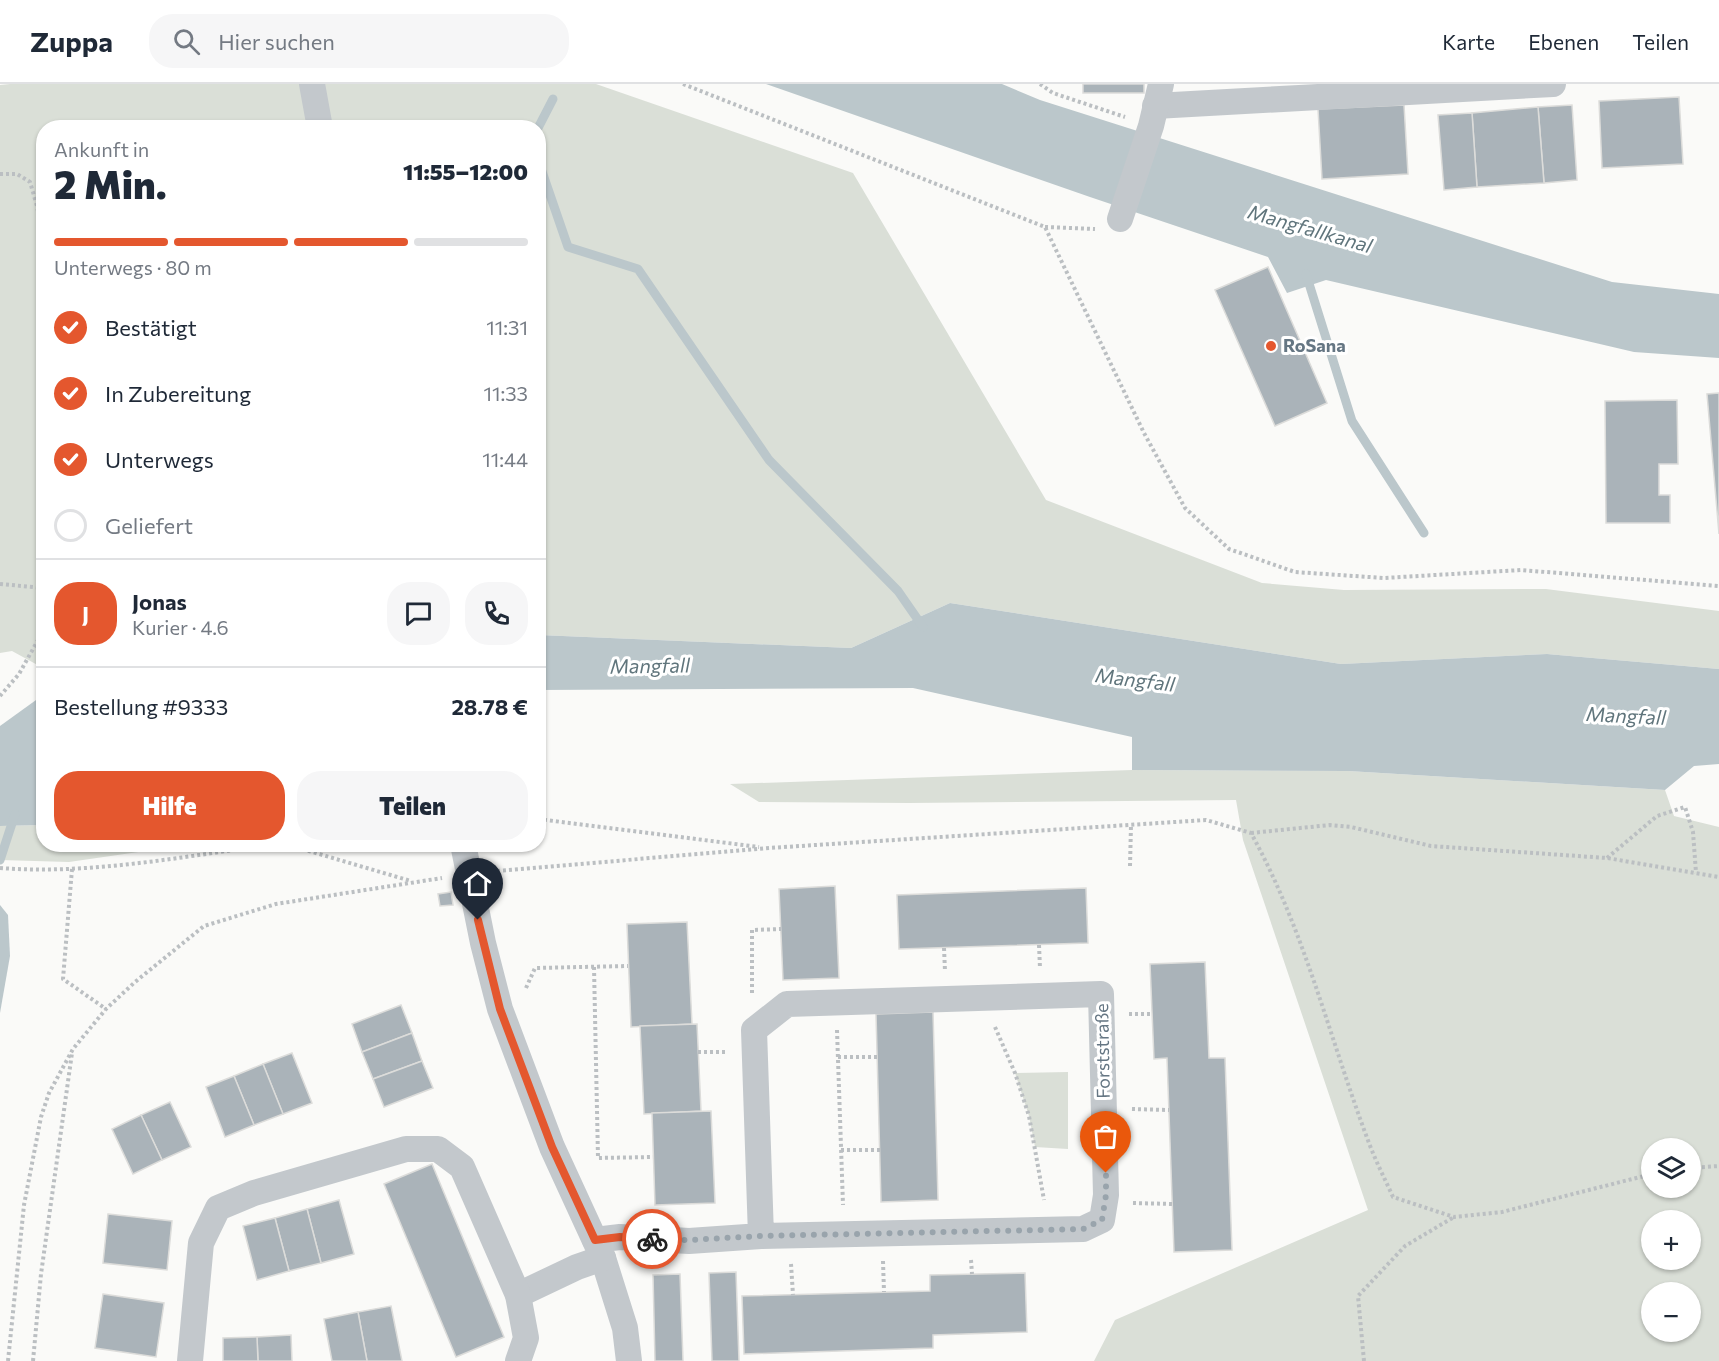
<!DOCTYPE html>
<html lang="de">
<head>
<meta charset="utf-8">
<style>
  body { margin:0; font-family:Commissioner,sans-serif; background:#f6f6f7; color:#1f2937; height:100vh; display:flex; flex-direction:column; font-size:22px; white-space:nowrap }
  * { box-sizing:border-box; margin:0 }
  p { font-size:20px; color:#747a83 }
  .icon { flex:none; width:33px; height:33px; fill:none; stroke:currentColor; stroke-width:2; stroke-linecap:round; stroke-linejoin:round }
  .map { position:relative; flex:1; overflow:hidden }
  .sheet { position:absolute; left:36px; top:36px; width:510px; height:732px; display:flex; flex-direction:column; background:#fff; border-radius:24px; box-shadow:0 2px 4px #0004 }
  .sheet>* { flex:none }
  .controls { position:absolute; left:1641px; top:1054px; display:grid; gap:12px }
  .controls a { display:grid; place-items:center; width:60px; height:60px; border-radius:50%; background:#fff; box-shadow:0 2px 4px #0004; font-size:30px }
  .pin { position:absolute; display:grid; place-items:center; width:51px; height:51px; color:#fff; margin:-62px -26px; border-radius:50% 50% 50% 0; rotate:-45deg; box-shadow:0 0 6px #0007 }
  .pin .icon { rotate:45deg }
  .courier { position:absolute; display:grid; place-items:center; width:60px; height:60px; margin:-30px; border:4px solid #e4572e; border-radius:50%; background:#fff; color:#222; box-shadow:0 2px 8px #0007 }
  .head em { font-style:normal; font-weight:800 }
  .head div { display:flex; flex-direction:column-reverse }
  .head { display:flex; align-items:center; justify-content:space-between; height:102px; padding:0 18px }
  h1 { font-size:39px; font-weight:800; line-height:45px }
  .bar { display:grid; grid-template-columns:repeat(4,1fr); gap:9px 6px; align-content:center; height:72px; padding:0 18px }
  .bar i { height:8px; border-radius:4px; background:#e0e1e3 }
  .bar .selected { background:#e4572e }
  .bar p { grid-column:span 4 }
  .line { display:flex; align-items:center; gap:15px; padding:0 18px; border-top:2px solid #e0e1e3 }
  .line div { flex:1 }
  .round { display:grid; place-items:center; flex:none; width:63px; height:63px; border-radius:24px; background:#f6f6f7 }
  ol { padding:0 18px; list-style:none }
  li { display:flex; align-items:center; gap:18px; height:66px }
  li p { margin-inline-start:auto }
  li .icon { padding:6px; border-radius:50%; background:#e4572e; color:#fff; stroke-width:4 }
  li:last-child { color:#747a83 }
  li i { width:33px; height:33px; border:3px solid #e0e1e3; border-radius:50% }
  .cta { display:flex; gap:12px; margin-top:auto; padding:12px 18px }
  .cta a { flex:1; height:69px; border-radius:24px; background:#e4572e; color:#fff; font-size:24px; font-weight:800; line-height:69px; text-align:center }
  .cta a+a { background:#f6f6f7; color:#1f2937 }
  header { display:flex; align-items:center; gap:36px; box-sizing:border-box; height:84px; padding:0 30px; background:#fff; border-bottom:2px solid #e0e1e3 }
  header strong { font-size:28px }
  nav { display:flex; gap:33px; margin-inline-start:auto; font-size:21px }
  .search { width:420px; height:54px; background:#f6f6f7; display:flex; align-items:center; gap:15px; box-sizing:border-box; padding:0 21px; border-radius:24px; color:#747a83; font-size:22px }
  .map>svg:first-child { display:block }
  .green { fill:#dadfd7; fill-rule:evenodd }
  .water { fill:#bbc7cb }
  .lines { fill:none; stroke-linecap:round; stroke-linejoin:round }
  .stream { stroke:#bbc7cb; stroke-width:9 }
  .building { fill:#aab3b9; stroke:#dcdcda; stroke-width:1.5 }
  .path { stroke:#bbbfc2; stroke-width:4; stroke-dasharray:3 3; stroke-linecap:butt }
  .street { stroke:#c3c8cc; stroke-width:26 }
  .done { stroke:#99a4ac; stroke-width:6; stroke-dasharray:0 10.8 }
  .route { stroke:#e4572e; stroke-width:8 }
  .poi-dot { fill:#e4572e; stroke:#fff; stroke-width:2 }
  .labels { text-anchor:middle; stroke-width:6; stroke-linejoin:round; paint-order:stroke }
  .poi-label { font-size:18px; font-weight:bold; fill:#657683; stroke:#fff; text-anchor:start }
  .street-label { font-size:18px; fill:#657683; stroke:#fff }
  .water-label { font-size:20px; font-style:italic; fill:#60757c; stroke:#fff }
</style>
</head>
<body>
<header>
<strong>Zuppa</strong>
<div class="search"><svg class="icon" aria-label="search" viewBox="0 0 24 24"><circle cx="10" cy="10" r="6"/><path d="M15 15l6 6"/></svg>Hier suchen</div>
<nav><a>Karte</a><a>Ebenen</a><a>Teilen</a></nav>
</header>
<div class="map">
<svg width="1719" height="1277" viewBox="0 0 1719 1277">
  <rect width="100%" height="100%" fill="#fafaf8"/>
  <g class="green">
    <path d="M 10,0 L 596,0 L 853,89 L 1046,416 L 1262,499 L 1344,506 L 1546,505 L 1719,527 L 1719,585 L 1547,570 L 1341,580 L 950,519 L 851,564 L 539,551 L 538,44 L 44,44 L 43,584 L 12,567 L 0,569 L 0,1 Z"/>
    <path d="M 1132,686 L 1348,687 L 1665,706 L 1674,732 L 1719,743 L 1719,1277 L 1094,1277 L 1115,1236 L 1368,1126 L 1243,756 L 1236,716 L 909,719 L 759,718 L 730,700 ZM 1652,1065 L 1690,1065 L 1690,1104 L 1652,1104 ZM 1652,1137 L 1690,1137 L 1690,1176 L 1652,1176 ZM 1652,1209 L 1690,1209 L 1690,1248 L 1652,1248 Z"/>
    <path d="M 43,741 L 44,760 L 187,761 L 69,778 L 0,776 L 0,742 Z"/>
    <path d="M 1068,988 L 1068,1065 L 1035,1063 L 1029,1032 L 1015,989 Z"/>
  </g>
  <g class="water">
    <path d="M 766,0 L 1002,0 L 1040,16 L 1612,198 L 1719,210 L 1719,274 L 1634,268 L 1326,196 L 1287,209 L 1268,173 L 1090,113 Z"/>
    <path d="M 950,519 L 1341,580 L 1547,570 L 1719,585 L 1719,680 L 1694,682 L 1665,706 L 1348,687 L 1132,686 L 1132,653 L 913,604 L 539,606 L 539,551 L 851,564 Z"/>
    <path d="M 43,611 L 43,741 L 0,742 L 0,642 Z"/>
    <path d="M 0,821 L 8,831 L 10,872 L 0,929 Z"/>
  </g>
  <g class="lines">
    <g class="stream">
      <path d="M 538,44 L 553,15"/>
      <path d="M 538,76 L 568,163 L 638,185 L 769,376 L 898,507 L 923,543"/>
      <path d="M 1306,190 L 1352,337 L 1424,449"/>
      <path d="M 0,776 L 15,730"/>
    </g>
  </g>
  <g class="building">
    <rect x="1083" y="0" width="61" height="9"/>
    <path d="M 1679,13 L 1683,80 L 1602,84 L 1599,17 Z"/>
    <path d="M 1404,21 L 1408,90 L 1322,95 L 1318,25 Z"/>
    <path d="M 1572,21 L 1577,96 L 1544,99 L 1538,23 Z"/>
    <path d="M 1538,23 L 1544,99 L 1477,103 L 1472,29 Z"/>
    <path d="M 1472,29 L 1477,103 L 1444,106 L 1438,31 Z"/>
    <path d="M 1268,183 L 1327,319 L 1275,342 L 1215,206 Z"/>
    <path d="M 1719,309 L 1719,450 L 1707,310 Z"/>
    <path d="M 1677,316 L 1678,380 L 1659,380 L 1659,411 L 1670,411 L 1670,439 L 1606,439 L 1605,317 Z"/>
    <path d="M 835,802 L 839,894 L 783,896 L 779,805 Z"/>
    <path d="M 1086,804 L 1088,859 L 899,865 L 897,811 Z"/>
    <path d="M 451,808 L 453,821 L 440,822 L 438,810 Z"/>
    <path d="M 687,838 L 692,940 L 631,943 L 627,840 Z"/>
    <path d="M 1205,878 L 1209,974 L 1225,974 L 1232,1166 L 1174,1168 L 1167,974 L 1154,975 L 1150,880 Z"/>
    <path d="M 401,921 L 412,949 L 362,968 L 352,940 Z"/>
    <path d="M 933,928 L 938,1116 L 881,1118 L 876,930 Z"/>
    <path d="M 697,940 L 701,1027 L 644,1030 L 640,942 Z"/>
    <path d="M 412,949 L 422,977 L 373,995 L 362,968 Z"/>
    <path d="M 292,969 L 312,1019 L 283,1030 L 263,980 Z"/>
    <path d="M 422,977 L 433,1004 L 384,1023 L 373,995 Z"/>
    <path d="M 263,980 L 283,1030 L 254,1041 L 234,992 Z"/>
    <path d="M 234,992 L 254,1041 L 225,1053 L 206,1003 Z"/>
    <path d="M 170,1018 L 191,1063 L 162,1076 L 141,1031 Z"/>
    <path d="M 711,1027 L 715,1119 L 655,1121 L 652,1029 Z"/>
    <path d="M 141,1031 L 162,1076 L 133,1090 L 112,1045 Z"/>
    <path d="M 432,1080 L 504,1253 L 456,1273 L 384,1100 Z"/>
    <path d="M 339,1116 L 354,1170 L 321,1179 L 307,1125 Z"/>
    <path d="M 307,1125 L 321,1179 L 289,1187 L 275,1134 Z"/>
    <path d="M 108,1130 L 172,1137 L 167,1186 L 103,1179 Z"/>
    <path d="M 275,1134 L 289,1187 L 257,1196 L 243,1142 Z"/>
    <path d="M 736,1188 L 739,1277 L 712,1277 L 709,1189 Z"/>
    <path d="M 1025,1189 L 1027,1248 L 933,1251 L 933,1264 L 744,1270 L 742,1212 L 930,1207 L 930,1191 Z"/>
    <path d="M 680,1190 L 683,1277 L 655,1277 L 653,1191 Z"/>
    <path d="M 103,1210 L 164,1219 L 156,1273 L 95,1264 Z"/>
    <path d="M 391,1222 L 402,1277 L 367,1277 L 358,1228 Z"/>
    <path d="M 358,1228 L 367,1277 L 332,1277 L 324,1235 Z"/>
    <path d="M 291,1251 L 292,1277 L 258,1277 L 257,1253 Z"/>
    <path d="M 257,1253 L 258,1277 L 223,1277 L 223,1254 Z"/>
  </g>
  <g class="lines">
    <g class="path">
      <path d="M 683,0 L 1045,143 L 1144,349 L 1185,424 L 1229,465 L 1295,488 L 1384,494 L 1521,486 L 1719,502"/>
      <path d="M 1040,0 L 1053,9 L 1125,33"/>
      <path d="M 0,90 L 17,90 L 30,98 L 37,122 L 44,160"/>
      <path d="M 1045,143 L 1095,145"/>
      <path d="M 0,500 L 44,504"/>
      <path d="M 38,556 L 44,543"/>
      <path d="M 0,612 L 19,590 L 38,556 L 44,553"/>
      <path d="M 538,735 L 759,763"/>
      <path d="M 1251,749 L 1330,741 L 1351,743 L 1431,762 L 1607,774 L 1719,793"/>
      <path d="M 285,760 L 411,797"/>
      <path d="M 1607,774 L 1657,732 L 1685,723 L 1693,748 L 1696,789"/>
      <path d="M 1130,782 L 1131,741"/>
      <path d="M 0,784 C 92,791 185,772 276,760"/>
      <path d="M 72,785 L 63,895 L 106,925"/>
      <path d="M 497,787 L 769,764 L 1206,736 L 1251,749 C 1305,847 1330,956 1369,1059 C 1376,1078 1385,1095 1393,1113 L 1454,1133 L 1502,1128 L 1652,1090"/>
      <path d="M 1039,861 L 1040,884"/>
      <path d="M 944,864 L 945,887"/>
      <path d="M 594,883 L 598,1074 L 653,1073"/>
      <path d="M 526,904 L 535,884 L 628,882"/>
      <path d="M 752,909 L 752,846 L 781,845"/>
      <path d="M 1129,930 L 1152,930"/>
      <path d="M 995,943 L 1015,989 L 1029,1032 L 1044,1116"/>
      <path d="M 837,946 L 843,1121"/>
      <path d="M 698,968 L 727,968"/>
      <path d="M 838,973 L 878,973"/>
      <path d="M 1132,1025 L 1169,1026"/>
      <path d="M 841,1066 L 880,1066"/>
      <path d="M 1690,1084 L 1719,1082"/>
      <path d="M 1133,1119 L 1172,1120"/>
      <path d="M 971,1176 L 972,1190"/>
      <path d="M 883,1177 L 884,1208"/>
      <path d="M 791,1180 L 793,1211"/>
      <path d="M 8,1277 L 24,1121 L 41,1033 L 49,1009 L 73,965 L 106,925 L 135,898 L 204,842 L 276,820 L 442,794"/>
      <path d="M 33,1277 L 41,1190 L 72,969"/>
      <path d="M 1364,1277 L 1358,1212 L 1405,1162 L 1454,1133"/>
    </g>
    <g class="street">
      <path d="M 312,0 L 320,44"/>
      <path d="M 1155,22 L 1553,0"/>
      <path d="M 1120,135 L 1151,42 L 1161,0"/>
      <path d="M 463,760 L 483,859 L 500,925 L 552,1063 L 603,1174 L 625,1244 L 629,1277"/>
      <path d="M 595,1156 L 620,1153 L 689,1157 L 761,1152 L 1083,1145 L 1102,1136 L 1106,1111 L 1101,910 L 787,920 L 754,946 L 761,1152"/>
      <path d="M 518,1211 L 577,1183 L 603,1174"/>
      <path d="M 190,1277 L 201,1159 L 218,1124 L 254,1109 L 406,1065 L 438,1065 L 462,1083 L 518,1211 L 526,1254 L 518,1277"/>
    </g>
  </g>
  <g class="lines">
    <path class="done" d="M 652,1155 L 689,1156 L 761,1152 L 1083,1145 L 1102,1136 L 1106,1111 L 1106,1089"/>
    <path class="route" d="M 478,836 L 500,925 L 552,1063 L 595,1156 L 620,1153 L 652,1155"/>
  </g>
  <circle class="poi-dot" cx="1271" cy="262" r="6"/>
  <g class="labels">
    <g class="poi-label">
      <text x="1283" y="268">RoSana</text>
    </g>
    <g class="street-label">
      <text transform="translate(1103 967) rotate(-91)" y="6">Forststraße</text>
    </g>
    <g class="water-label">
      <text transform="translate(1310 145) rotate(16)" y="7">Mangfallkanal</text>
      <text transform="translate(650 582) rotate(-1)" y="7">Mangfall</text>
      <text transform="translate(1135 596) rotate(7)" y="7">Mangfall</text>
      <text transform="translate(1626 632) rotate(3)" y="7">Mangfall</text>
    </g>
  </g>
</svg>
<div class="controls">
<a><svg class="icon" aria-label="layers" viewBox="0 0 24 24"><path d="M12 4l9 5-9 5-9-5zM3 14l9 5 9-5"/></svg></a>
<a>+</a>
<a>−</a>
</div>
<div class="pin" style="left:1106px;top:1089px;background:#ea580c"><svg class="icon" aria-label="bag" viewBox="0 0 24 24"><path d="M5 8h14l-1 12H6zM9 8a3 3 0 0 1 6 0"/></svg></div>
<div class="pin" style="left:478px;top:836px;background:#1f2937"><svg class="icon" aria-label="home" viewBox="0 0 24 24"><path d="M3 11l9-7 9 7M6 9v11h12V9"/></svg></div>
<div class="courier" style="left:652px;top:1155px"><svg class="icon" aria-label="bike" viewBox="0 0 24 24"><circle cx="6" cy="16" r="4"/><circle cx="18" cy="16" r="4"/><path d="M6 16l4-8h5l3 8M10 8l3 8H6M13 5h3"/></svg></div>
<section class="sheet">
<div class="head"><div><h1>2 Min.</h1><p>Ankunft in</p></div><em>11:55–12:00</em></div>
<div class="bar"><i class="selected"></i><i class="selected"></i><i class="selected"></i><i></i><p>Unterwegs · 80 m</p></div>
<ol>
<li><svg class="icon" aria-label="check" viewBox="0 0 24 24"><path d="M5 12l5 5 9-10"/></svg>Bestätigt<p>11:31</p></li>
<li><svg class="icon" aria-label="check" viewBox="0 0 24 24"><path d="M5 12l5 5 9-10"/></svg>In Zubereitung<p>11:33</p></li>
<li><svg class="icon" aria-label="check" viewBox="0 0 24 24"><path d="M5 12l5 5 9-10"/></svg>Unterwegs<p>11:44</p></li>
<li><i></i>Geliefert</li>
</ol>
<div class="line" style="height:108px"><b class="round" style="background:#e4572e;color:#fff">J</b><div><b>Jonas</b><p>Kurier · 4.6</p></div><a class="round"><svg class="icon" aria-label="chat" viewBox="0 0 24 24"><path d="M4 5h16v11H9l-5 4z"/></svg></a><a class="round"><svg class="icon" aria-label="phone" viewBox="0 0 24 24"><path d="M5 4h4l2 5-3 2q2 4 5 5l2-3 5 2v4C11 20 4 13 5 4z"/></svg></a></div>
<div class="line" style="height:78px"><div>Bestellung #9333</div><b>28.78 €</b></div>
<div class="cta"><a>Hilfe</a><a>Teilen</a></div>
</section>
</div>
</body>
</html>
